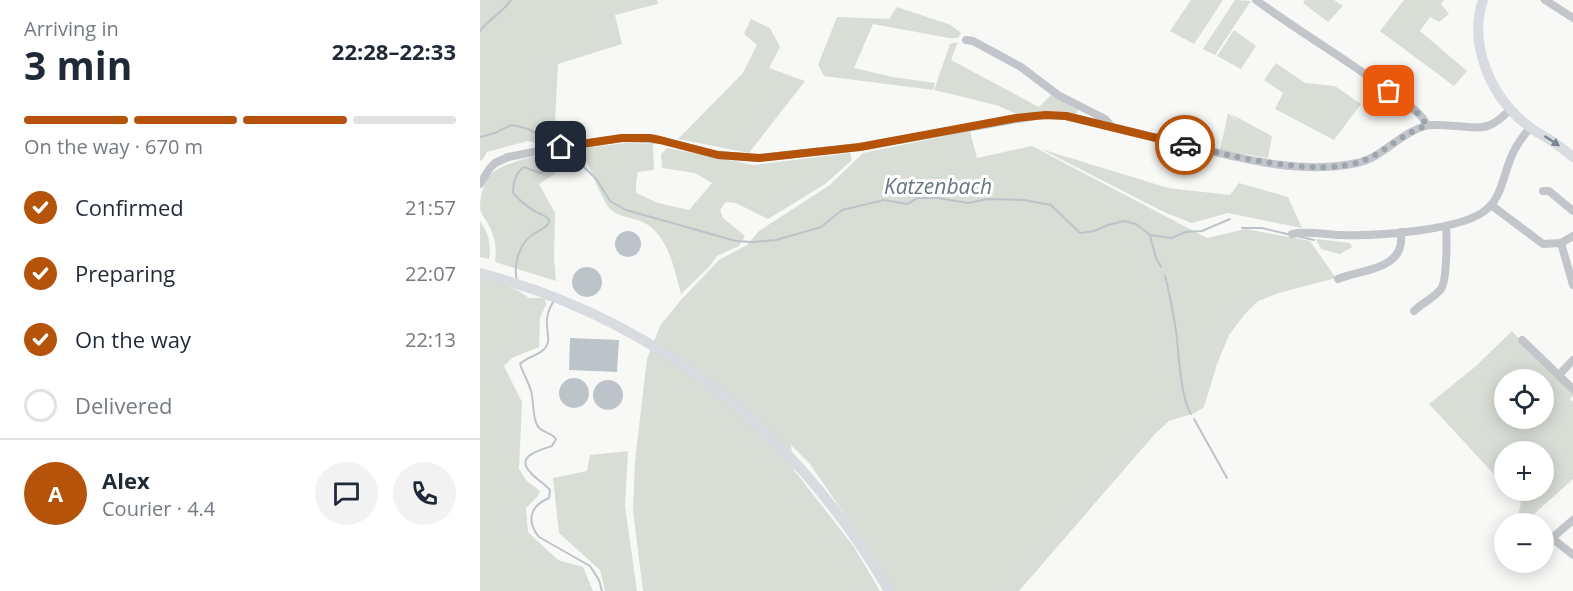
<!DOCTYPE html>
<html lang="en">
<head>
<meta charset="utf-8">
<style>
  body { margin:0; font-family:"Open Sans",sans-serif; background:#f2f2f3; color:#1f2937; height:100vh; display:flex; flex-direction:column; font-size:22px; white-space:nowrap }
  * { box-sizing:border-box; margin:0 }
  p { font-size:20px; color:#747a83 }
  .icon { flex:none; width:33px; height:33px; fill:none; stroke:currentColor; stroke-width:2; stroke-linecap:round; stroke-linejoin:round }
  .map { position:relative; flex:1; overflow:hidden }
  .drawer { display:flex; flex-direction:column; background:#fff; width:480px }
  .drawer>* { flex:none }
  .tools { position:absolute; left:1014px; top:369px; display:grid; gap:12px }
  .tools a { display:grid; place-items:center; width:60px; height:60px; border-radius:50%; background:#fff; box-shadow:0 3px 15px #0003; font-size:30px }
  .pin { position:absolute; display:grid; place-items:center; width:51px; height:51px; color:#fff; margin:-26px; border-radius:12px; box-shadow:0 3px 9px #0006 }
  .courier { position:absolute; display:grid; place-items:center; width:60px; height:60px; margin:-30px; border:4px solid #b45309; border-radius:50%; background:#fff; color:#222; box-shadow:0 2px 8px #0007 }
  .overview em { font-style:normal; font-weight:700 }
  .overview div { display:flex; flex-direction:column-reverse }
  .overview { display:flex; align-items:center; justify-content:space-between; height:102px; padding:0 24px }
  h1 { font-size:39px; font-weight:700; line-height:45px }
  .bar { display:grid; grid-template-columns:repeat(4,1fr); gap:9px 6px; align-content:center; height:72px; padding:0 24px }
  .bar i { height:8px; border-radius:4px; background:#e0e1e3 }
  .bar .active { background:#b45309 }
  .bar p { grid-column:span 4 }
  .line { display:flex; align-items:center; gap:15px; padding:0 24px; border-top:2px solid #e0e1e3 }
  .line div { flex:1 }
  .round { display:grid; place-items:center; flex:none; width:63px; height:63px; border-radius:32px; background:#f2f2f3 }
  ol { padding:0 24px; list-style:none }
  li { display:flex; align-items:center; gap:18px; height:66px }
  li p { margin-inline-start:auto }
  li .icon { padding:6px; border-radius:50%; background:#b45309; color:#fff; stroke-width:4 }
  li:last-child { color:#747a83 }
  li i { width:33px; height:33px; border:3px solid #e0e1e3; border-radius:50% }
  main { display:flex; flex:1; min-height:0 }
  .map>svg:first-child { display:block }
  .green { fill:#d8ddd6; fill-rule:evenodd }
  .water { fill:#bcc4ca }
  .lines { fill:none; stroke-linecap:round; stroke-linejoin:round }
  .stream { stroke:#bcc4ca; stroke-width:2 }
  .street { stroke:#c2c5c9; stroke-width:8 }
  .secondary { stroke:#d8dbdf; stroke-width:10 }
  .oneway { fill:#7a8592 }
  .done { stroke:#9ca4ad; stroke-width:6; stroke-dasharray:0 10.8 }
  .route { stroke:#b45309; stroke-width:8 }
  .labels { text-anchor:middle; stroke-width:6; stroke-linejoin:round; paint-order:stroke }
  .water-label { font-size:21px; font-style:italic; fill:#667780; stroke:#fff }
</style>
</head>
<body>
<main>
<section class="drawer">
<div class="overview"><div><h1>3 min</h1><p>Arriving in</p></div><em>22:28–22:33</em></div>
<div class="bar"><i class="active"></i><i class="active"></i><i class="active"></i><i></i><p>On the way · 670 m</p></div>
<ol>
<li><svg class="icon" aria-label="check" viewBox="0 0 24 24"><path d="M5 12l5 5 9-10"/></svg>Confirmed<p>21:57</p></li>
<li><svg class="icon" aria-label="check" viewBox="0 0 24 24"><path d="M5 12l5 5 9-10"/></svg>Preparing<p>22:07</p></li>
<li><svg class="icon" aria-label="check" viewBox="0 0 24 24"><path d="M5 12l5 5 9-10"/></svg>On the way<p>22:13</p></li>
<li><i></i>Delivered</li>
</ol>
<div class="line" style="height:108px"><b class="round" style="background:#b45309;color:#fff">A</b><div><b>Alex</b><p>Courier · 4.4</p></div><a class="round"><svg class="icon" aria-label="chat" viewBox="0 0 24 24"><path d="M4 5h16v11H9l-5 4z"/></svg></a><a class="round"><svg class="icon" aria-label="phone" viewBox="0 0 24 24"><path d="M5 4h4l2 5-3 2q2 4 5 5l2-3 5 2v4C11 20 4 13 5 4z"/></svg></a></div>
</section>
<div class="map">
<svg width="1093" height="591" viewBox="0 0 1093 591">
  <rect width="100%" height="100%" fill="#f8f9f6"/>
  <g class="green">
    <path d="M 0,0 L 177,0 L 178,4 L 135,15 L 142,44 L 78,64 L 74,141 L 62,144 L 48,141 L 7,152 L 3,159 L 0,161 Z"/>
    <path d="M 711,0 L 743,0 L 714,44 L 690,31 Z"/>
    <path d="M 755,0 L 771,1 L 735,55 L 723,49 Z"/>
    <path d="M 825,0 L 854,0 L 863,6 L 848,22 L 823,3 Z"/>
    <path d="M 924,0 L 964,0 L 961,4 L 969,14 L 959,22 L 950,17 L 940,31 L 987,71 L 974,86 L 900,31 Z"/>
    <path d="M 417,7 L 471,25 L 481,33 L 478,38 L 469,38 L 393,24 L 374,68 L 413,77 L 455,83 L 453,90 L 344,76 L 338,65 L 357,17 L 409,19 Z"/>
    <path d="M 271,19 L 290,28 L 300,47 L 289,68 L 325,81 L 269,153 L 198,139 L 263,73 L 277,45 L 264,34 Z"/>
    <path d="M 754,30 L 776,46 L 761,69 L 737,56 Z"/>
    <path d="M 478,42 L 471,60 L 559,107 L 571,95 L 598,110 L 596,114 L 576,111 L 561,111 L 539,115 L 516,105 L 454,90 L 470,44 Z"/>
    <path d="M 796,63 L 825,83 L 855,86 L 881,104 L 854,140 L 795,109 L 803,93 L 784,80 Z"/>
    <path d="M 748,113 L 758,122 L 751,114 L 792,136 L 788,158 L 740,150 Z"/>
    <path d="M 490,131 L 497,158 L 552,146 L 727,238 L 766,229 L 830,241 L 856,278 L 799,293 L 778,301 L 764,315 L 749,335 L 737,364 L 724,407 L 715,413 L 689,421 L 674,435 L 539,591 L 412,591 L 396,560 L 330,464 L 311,445 L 314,470 L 374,547 L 400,591 L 163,591 L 153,511 L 155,461 L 167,359 L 180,326 L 200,301 L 239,260 L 267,245 L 279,231 L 350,185 L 383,153 Z"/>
    <path d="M 146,143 L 173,144 L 174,170 L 158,172 L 156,182 L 156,193 L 178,203 L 209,210 L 232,183 L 215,173 L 182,168 L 181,154 L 187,148 L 274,165 L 370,153 L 372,160 L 345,184 L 288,219 L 256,203 L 246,202 L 240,210 L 243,218 L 265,236 L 259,246 L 237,256 L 228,268 L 201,294 C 194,269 188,231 160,221 C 149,217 139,217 130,209 C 123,202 111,170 105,159 L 79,171 L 59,184 L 75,213 L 74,258 L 76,281 L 15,262 C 17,247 15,236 7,222 C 4,217 0,213 0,206 C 0,198 4,182 9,176 C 27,154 116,147 146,143 Z"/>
    <path d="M 561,149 L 688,188 L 750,195 L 759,183 L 808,197 L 822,228 L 748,213 L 712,223 L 684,212 Z"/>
    <path d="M 0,221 C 9,233 11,245 9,259 L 0,257 Z"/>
    <path d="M 836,239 L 870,243 L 872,247 L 860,254 L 841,249 Z"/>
    <path d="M 0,274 L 39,291 L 49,298 L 65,298 L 66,305 L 60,318 L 59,347 L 32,358 L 24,366 L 42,402 L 39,469 L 46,480 L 60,491 L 58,496 L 46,508 L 48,532 L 78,560 L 103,567 L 113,591 L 0,591 Z"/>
    <path d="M 1032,331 L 1055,356 L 1093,392 L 1093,396 L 1090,399 L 1093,402 L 1093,479 L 1044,523 L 1038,516 L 1041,503 L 1030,491 L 1064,490 L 1064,452 L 1024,452 L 1024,485 L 949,404 L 996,366 ZM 1024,380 L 1064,380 L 1064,418 L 1024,418 Z"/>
    <path d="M 148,451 L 145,506 L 157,591 L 125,591 L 120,570 L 79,533 L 73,478 L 107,471 L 110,455 Z"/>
  </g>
  <g class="water">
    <circle cx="148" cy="244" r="13"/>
    <circle cx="107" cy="282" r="15"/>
    <path d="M 90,338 L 139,340 L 137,372 L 89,370 Z"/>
    <circle cx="94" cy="393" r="15"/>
    <circle cx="128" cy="395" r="15"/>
  </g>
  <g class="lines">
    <g class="stream">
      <path d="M 0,31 C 9,19 23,12 31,0"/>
      <path d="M 0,137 L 15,133 L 31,125 L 37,126 L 48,129 L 67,139 L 71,146"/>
      <path d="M 73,164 L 91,160 L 104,167 L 117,180 L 130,201 L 146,210 L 256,241 L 272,242 L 296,240 L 341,227 L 362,210 L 404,200 L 427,204 L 438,198 L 458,198 L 488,203 L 508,199 L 544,200 L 571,205 L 600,233 L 614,231 L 628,225 L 644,221 L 656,224 L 670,235 L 691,238 L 706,232 L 722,231 L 750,219"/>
      <path d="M 762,228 L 782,228 L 811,235"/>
      <path d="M 670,236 L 676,258 L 681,267"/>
      <path d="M 816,236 L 834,240"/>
      <path d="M 685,276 C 690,294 693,312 696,331 C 699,353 700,396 711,414"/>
      <path d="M 37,280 C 33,266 39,244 52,235 C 59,230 66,229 70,221 C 66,215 64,216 58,213 C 49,208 39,200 33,193 C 33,182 35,173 44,167 L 60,173 L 66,171 L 73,164 L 72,152"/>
      <path d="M 73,302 C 69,309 66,317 67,325 C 67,332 70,339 67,345 C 63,355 47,356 40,364 C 43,373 48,381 51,391 C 54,402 52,414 57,425 C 61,433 71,432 76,439 L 72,446 C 60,450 34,456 51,473 C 57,480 64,483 70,490 L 69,498 C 50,506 46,521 59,537 L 110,566 L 119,580 L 122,591"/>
      <path d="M 714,419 L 747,478"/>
    </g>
    <g class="street">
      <path d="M 776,0 C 821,33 869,61 913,94 C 925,103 940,111 947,125"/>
      <path d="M 1065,0 L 1093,18"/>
      <path d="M 486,40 L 493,41 L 541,67 L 578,95 L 625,119 L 632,127"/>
      <path d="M 0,184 L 10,168 L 15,163 L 28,157 L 63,150 L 142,138 L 180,140 L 238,155 L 279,158 L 379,147 L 555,116 L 571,115 L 586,116 C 627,126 669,136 710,146 C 763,159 822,175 877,163 C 902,158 920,133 945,126 C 964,121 997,133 1012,124 C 1019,121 1024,115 1030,110"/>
      <path d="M 1063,191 L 1069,191 L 1093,211"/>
      <path d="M 1011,205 L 1063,244 L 1081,243 L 1093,236"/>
      <path d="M 812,234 C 827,230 846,235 862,235 C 895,236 985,231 1008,208 C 1021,196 1023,178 1029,163 C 1033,150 1041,138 1050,128"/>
      <path d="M 1081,243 L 1093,285"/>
      <path d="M 858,279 C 876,271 914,270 920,247 C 922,242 921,237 921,232"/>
      <path d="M 934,311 C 942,303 954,298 961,289 C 967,281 967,238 966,226"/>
      <path d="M 1042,340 L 1093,389"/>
      <path d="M 1079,375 L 1093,360"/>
      <path d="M 1093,520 L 1072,538 L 1093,555"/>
    </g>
    <g class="secondary">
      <path d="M 1003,0 C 988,45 1011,97 1047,125 C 1053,130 1060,134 1067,138 C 1076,143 1084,150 1093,157"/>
      <path d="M 0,273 C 178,320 317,432 409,591"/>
    </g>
  </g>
  <defs><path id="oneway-solid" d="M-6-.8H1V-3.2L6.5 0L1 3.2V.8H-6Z" transform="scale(1.5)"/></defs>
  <use class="oneway" href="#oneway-solid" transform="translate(1072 141) rotate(33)"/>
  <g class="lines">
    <path class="done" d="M 705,145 C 750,156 839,178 882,161 C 905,153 923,132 947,126 L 939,114 L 909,91"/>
    <path class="route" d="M 81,147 L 142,138 L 170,138 L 180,140 L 238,155 L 279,158 L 380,147 L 536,118 L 565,115 L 586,116 L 705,145"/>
  </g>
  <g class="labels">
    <g class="water-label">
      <text x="458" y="194">Katzenbach</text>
    </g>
  </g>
</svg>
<div class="tools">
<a><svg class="icon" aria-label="locate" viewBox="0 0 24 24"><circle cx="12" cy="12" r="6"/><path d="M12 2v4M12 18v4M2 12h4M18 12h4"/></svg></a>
<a>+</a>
<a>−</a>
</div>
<div class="pin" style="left:909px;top:91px;background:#ea580c"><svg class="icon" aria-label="bag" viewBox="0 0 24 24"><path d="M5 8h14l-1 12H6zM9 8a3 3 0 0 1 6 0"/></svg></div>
<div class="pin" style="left:81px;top:147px;background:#1f2937"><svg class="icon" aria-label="home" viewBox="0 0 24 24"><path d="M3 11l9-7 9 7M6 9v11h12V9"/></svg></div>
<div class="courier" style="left:705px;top:145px"><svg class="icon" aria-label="car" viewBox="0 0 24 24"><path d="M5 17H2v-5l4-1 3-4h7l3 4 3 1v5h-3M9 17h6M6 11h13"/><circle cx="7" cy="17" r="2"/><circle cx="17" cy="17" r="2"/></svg></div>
</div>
</main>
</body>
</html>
